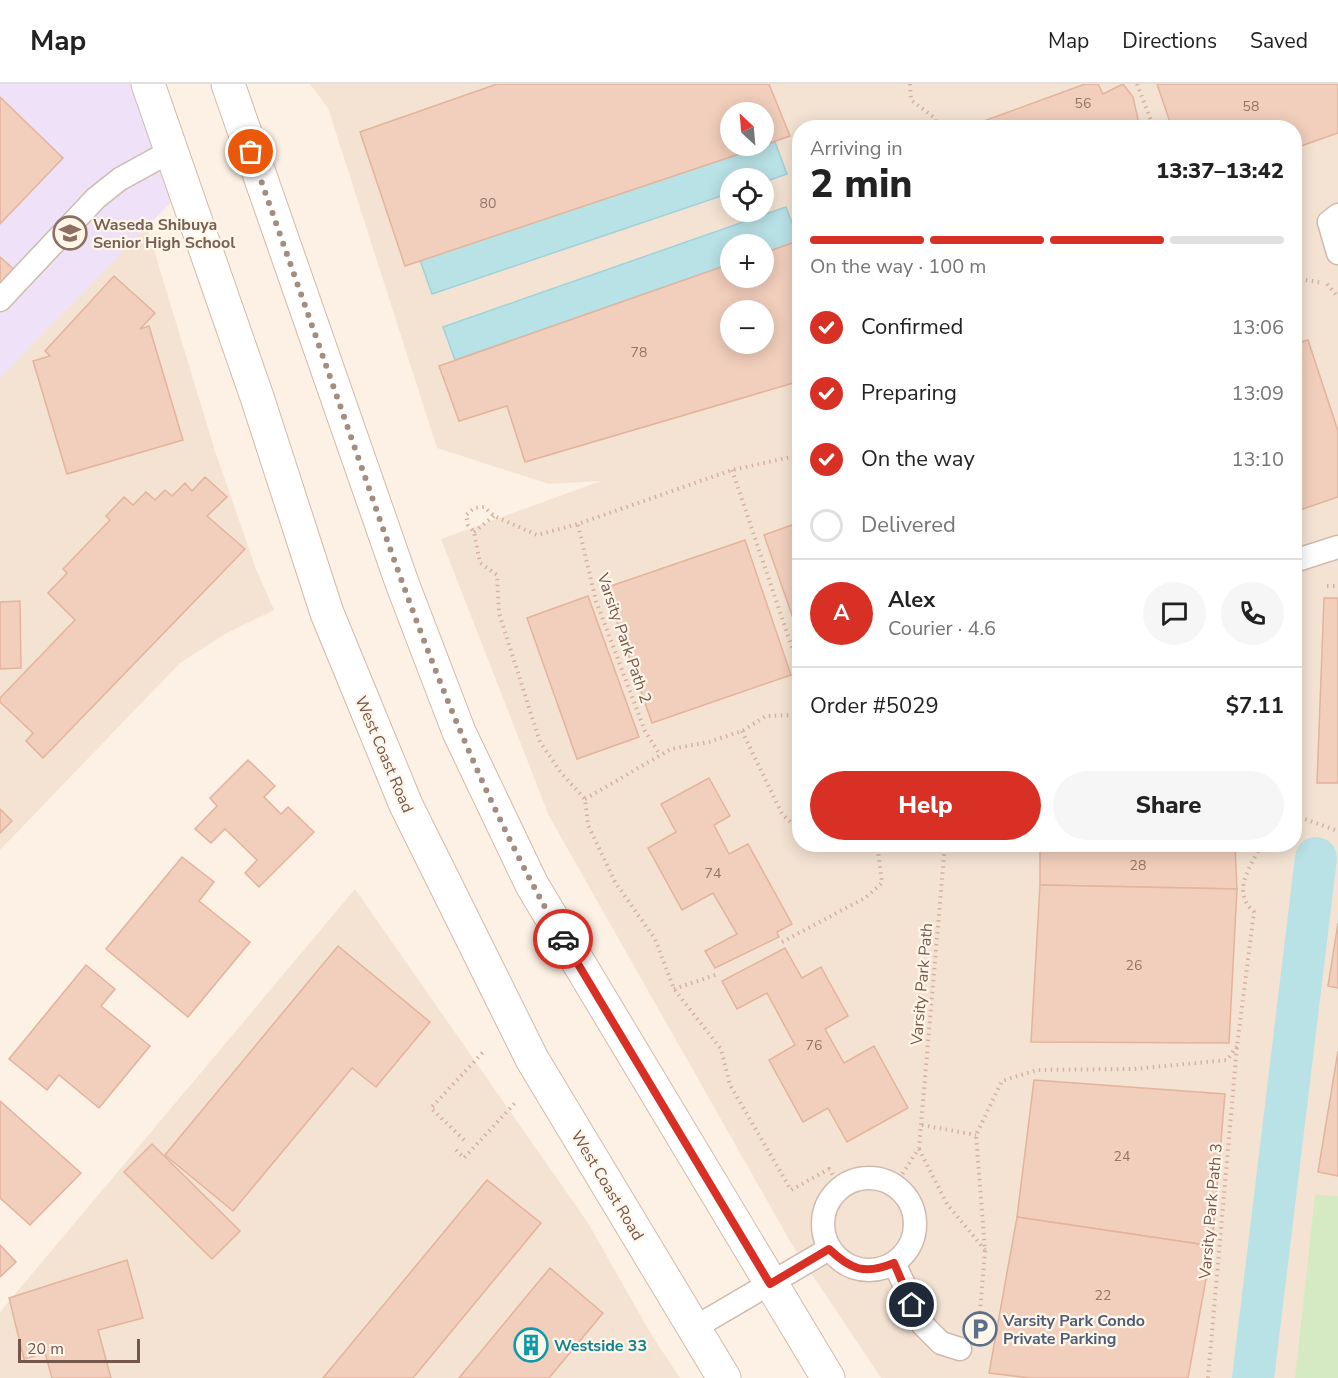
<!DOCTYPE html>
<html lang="en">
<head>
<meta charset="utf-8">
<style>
  body { margin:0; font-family:"Nunito Sans",sans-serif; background:#f6f6f6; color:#222; height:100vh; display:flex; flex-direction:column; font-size:22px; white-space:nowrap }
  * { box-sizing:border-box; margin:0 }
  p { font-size:20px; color:#767676 }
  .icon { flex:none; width:33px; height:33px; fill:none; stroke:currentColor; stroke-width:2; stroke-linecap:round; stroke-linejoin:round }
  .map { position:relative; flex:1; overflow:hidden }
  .details { position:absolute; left:792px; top:36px; width:510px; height:732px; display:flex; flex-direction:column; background:#fff; border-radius:24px; box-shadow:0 3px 15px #0003 }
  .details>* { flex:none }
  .needle { width:39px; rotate:334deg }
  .buttons { position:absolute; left:720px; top:18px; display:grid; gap:12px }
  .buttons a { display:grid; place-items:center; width:54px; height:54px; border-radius:50%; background:#fff; box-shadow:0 3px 15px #0003; font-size:30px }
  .scale { position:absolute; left:18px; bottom:15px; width:122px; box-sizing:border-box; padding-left:6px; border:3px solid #75564a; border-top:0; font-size:16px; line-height:21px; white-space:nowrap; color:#75564a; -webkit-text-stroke:4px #fff6ea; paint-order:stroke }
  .pin { position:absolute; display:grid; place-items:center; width:51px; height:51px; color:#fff; margin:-26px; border:3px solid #fff; border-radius:50%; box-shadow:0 2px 6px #0007 }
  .courier { position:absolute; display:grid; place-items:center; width:60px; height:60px; margin:-30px; border:4px solid #d93025; border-radius:50%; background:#fff; color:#222; box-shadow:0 2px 8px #0007 }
  .summary em { font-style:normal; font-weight:800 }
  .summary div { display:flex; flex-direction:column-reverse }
  .summary { display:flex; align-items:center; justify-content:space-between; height:102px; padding:0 18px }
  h1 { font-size:39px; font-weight:800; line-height:45px }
  .bar { display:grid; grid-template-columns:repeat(4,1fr); gap:9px 6px; align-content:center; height:72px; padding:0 18px }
  .bar i { height:8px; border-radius:4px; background:#e0e0e0 }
  .bar .active { background:#d93025 }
  .bar p { grid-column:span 4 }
  .line { display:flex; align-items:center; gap:15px; padding:0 18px; border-top:2px solid #e0e0e0 }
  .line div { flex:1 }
  .round { display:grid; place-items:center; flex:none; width:63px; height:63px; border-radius:32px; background:#f6f6f6 }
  ol { padding:0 18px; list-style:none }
  li { display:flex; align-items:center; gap:18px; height:66px }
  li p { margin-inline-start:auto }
  li .icon { padding:6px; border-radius:50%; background:#d93025; color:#fff; stroke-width:4 }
  li:last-child { color:#767676 }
  li i { width:33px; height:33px; border:3px solid #e0e0e0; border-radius:50% }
  .button { display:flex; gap:12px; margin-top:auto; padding:12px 18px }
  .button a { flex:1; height:69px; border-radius:36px; background:#d93025; color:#fff; font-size:24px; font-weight:800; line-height:69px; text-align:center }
  .button a+a { background:#f6f6f6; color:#222 }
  header { display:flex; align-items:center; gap:36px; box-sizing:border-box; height:84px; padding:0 30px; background:#fff; border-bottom:2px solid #e0e0e0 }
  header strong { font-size:28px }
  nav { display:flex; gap:33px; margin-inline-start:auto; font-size:21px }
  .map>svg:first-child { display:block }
  .residential { fill:#f4e3d3; fill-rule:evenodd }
  .education { fill:#eee1f8 }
  .pitch { fill:#d5eac3 }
  .water { fill:#b9e2e6; stroke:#9fd2d8; stroke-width:1.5 }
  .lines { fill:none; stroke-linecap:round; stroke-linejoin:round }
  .canal { stroke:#b9e2e6; stroke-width:42 }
  .building { fill:#f2cebc; stroke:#e4b39c; stroke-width:1.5; fill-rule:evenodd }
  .service-casing { stroke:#d0baae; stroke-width:25 }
  .secondary-casing { stroke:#d3baab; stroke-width:35 }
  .path { stroke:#d7b19f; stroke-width:4; stroke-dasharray:1.5 4.5; stroke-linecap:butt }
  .service { stroke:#fff; stroke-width:22 }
  .secondary { stroke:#fff; stroke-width:33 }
  .done { stroke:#a48c80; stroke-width:6; stroke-dasharray:0 10.8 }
  .route { stroke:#d93025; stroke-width:8 }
  .labels { text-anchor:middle; stroke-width:4.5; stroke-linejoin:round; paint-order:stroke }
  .number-label { font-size:14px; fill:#947466 }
  .education-label { font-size:16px; font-weight:bold; fill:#785e54; stroke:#fff6ea; text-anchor:start }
  .street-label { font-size:16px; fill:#75564a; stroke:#fff6ea }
  .service-label { font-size:16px; font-weight:bold; fill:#4e5e75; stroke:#fff6ea; text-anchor:start }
  .culture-label { font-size:16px; font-weight:bold; fill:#0d838f; stroke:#fff6ea; text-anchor:start }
</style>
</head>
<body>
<header>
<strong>Map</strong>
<nav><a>Map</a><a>Directions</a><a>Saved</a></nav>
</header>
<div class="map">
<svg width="1338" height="1294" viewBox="0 0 1338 1294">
  <rect width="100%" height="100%" fill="#fcf1e4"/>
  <g class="residential">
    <path d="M 310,0 L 1338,0 L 1338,1294 L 881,1294 L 791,1159 L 549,732 L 441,455 L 601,397 L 549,400 L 437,364 L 328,24 ZM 730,28 L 764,28 L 764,62 L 730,62 ZM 800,44 L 1294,44 L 1294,760 L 800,760 ZM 730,94 L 764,94 L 764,128 L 730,128 ZM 730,160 L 764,160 L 764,194 L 730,194 ZM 730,226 L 764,226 L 764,260 L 730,260 Z"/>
    <path d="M 147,143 L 215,367 L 256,485 L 274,526 L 225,550 L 180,579 L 0,766 L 0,285 Z"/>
    <path d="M 355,805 L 588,1139 L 651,1250 L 680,1294 L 0,1294 L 0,1228 Z"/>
  </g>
  <path class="education" d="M 0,0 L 130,0 L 174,115 L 0,294 Z"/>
  <path class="pitch" d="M 1315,1111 L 1338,1112 L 1338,1294 L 1295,1294 Z"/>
  <g class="water">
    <path d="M 775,58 L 787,90 L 764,98 L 764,94 L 730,94 L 730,109 L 432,210 L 420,176 Z"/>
    <path d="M 786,123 L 799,157 L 764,169 L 764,160 L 730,160 L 730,180 L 455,276 L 443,243 Z"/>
  </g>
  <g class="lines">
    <path class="canal" d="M 1253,1294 L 1316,774"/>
  </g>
  <g class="building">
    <path d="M 497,0 L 769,0 L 790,52 L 764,61 L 764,28 L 730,28 L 730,62 L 763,62 L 405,182 L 360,48 Z"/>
    <path d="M 1085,0 L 1098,0 L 1103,10 L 1123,0 L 1133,13 L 1140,44 L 965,44 Z"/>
    <path d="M 1157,0 L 1338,0 L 1338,49 L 1301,62 L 1294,50 L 1294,44 L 1172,44 Z"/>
    <path d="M 0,13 L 63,74 L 0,140 Z"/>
    <path d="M 800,156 L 800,297 L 525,378 L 507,322 L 459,337 L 439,282 L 730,180 L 730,194 L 764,194 L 764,169 ZM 730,226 L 764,226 L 764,260 L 730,260 Z"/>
    <path d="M 0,173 L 17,188 L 0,206 Z"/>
    <path d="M 114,192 L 155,229 L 140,245 L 149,242 L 183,356 L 67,390 L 33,277 L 50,272 L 45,267 Z"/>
    <path d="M 1308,256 L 1338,347 L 1338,413 L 1294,428 L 1294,260 Z"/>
    <path d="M 205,393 L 227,413 L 207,432 L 245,465 L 43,674 L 26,657 L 33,649 L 0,618 L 0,614 L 75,536 L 48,509 L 67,489 L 63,485 L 110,436 L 106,432 L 124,413 L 133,421 L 146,408 L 155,416 L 165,406 L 172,412 L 185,399 L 192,407 Z"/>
    <path d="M 800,438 L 800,554 L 764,451 Z"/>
    <path d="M 745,456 L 791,591 L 652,639 L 605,504 Z"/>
    <path d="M 588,512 L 639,653 L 577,675 L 527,534 Z"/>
    <path d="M 1324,514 L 1338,514 L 1338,699 L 1317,699 Z"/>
    <path d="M 20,517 L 21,584 L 0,585 L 0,518 Z"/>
    <path d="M 248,676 L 275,702 L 264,713 L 281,730 L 288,723 L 314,748 L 259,803 L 245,789 L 257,776 L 225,745 L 211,759 L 195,745 L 217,722 L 210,714 Z"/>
    <path d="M 709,694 L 730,732 L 714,741 L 729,770 L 748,760 L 792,840 L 777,848 L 779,853 L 715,884 L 705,867 L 737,850 L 713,809 L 682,826 L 648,764 L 676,748 L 661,720 Z"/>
    <path d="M 0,725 L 12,737 L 0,749 Z"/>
    <path d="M 1040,760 L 1235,760 L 1237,805 L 1040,801 Z"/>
    <path d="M 182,773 L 214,798 L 199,817 L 250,858 L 188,933 L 106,865 Z"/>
    <path d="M 1040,801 L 1237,805 L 1229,959 L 1031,958 Z"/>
    <path d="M 1338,839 L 1338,904 L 1328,902 Z"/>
    <path d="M 338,862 L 430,938 L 376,1003 L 352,984 L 233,1127 L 165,1071 Z"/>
    <path d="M 785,864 L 802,894 L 821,883 L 848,932 L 825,945 L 844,979 L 874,962 L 908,1024 L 847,1058 L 828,1024 L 803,1038 L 769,976 L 795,961 L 767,909 L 737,925 L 722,897 Z"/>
    <path d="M 86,881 L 115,905 L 101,922 L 150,962 L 99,1024 L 59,991 L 47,1006 L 9,975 Z"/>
    <path d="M 1338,967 L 1338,1092 L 1318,1088 Z"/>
    <path d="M 1034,996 L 1225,1010 L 1212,1162 L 1017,1133 Z"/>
    <path d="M 0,1017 L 81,1089 L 30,1141 L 0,1114 Z"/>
    <path d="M 152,1060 L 240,1147 L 212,1175 L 124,1088 Z"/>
    <path d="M 487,1096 L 541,1139 L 413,1294 L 323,1294 Z"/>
    <path d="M 1017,1133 L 1212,1162 L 1188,1294 L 1031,1294 L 989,1289 Z"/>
    <path d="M 0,1161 L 16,1178 L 0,1193 Z"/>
    <path d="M 127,1176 L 143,1234 L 98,1246 L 111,1294 L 52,1294 L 45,1269 L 24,1275 L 9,1214 Z"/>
    <path d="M 550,1184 L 603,1229 L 549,1294 L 459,1294 Z"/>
  </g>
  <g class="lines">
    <defs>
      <g id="service">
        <path d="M 1338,131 L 1329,138 L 1338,169"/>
        <path d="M 0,216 L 96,114 L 120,95 L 171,67"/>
        <path d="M 1294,477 L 1338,463"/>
        <circle cx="869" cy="1140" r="46"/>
        <path d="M 894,1179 L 923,1241 L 941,1259 L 960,1265"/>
        <path d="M 694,1244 L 829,1165"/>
      </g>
      <g id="secondary">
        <path d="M 148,0 L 257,313 L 327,529 L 406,721 L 532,975 L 724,1294"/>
        <path d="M 228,0 L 402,499 L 459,648 L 532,801 L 828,1294"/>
      </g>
    </defs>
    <use href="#service" class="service-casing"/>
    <use href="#secondary" class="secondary-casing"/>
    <g class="path">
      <path d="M 910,0 L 911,16 L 936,35 L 936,44"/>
      <path d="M 1137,0 L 1154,44"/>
      <path d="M 1294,194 L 1323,199"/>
      <path d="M 1327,200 L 1338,213"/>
      <path d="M 800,371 L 732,386 L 578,440 L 537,451 L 494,432 L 484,423 L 474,424 L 466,431 L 468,441 L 474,448 L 480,479 L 497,491 L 499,529 L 540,658 L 562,690 L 585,715 L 588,741 L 615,798 L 655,855 L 674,905 L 721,965 L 730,1001 L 791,1106 L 829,1085 L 840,1102"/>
      <path d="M 732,386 L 800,587"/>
      <path d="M 578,441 L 596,517 L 645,647 L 660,671"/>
      <path d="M 474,448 L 494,432"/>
      <path d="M 1327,502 L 1338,502"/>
      <path d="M 742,647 L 782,730 L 800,747"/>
      <path d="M 585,715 L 671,665 L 709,658 L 742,647 L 766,632 L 800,631"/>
      <path d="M 1294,731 L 1338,747"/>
      <path d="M 782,858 L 865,814 L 882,799 L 877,760"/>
      <path d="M 674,905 L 718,890"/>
      <path d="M 922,1041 L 976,1051"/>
      <path d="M 464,1056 L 431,1024 L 485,966"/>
      <path d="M 919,1065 L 947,1120 L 985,1166"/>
      <path d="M 456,1066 L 464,1074 L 515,1019"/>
      <path d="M 896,1100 L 919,1064 L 945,760"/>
      <path d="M 979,1240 L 985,1167 L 976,1051 L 1002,997 L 1037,986 L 1134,985 L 1227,976 L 1237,962"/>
      <path d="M 1208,1294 L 1237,962 L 1254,828 C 1232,808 1248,787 1259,765 L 1257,760"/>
    </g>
    <use href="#service" class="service"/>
    <use href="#secondary" class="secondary"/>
  </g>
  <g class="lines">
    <path class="done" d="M 251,68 C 289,176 327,284 365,393 C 420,552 478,709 563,855"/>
    <path class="route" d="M 563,855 L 770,1200 L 829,1165 C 851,1186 865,1191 894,1179 L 912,1221"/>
  </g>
  <defs>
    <symbol id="school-ring" viewBox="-11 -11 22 22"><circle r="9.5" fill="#fff6ea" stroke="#8d6e63" stroke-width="1.5"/><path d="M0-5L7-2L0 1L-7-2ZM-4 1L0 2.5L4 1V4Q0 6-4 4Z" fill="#8d6e63"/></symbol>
    <symbol id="parking-ring" viewBox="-11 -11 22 22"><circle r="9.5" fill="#fff6ea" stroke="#5c6f8a" stroke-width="1.5"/><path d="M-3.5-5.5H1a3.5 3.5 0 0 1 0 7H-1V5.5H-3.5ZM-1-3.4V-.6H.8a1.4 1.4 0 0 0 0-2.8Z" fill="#5c6f8a"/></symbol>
    <symbol id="building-ring" viewBox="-11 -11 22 22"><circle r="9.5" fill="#fff6ea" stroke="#0f9aa8" stroke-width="1.5"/><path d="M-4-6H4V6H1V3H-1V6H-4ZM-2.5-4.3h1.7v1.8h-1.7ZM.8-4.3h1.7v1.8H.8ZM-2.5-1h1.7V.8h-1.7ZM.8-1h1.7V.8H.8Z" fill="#0f9aa8"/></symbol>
  </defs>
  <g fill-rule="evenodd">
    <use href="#school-ring" x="51" y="130" width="38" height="38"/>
    <use href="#parking-ring" x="961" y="1226" width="38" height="38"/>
    <use href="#building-ring" x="512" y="1242" width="38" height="38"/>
  </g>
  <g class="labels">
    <g class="number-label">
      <text x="1083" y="24">56</text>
      <text x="1251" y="27">58</text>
      <text x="488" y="124">80</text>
      <text x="639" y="273">78</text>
      <text x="1138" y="786">28</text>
      <text x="713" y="794">74</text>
      <text x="1134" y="886">26</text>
      <text x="814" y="966">76</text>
      <text x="1122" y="1077">24</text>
      <text x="1103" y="1216">22</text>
    </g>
    <g class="education-label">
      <text x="93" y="146">Waseda Shibuya<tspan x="93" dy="18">Senior High School</tspan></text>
    </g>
    <g class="street-label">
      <text transform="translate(625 554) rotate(71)" y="6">Varsity Park Path 2</text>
      <text transform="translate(385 670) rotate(67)" y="6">West Coast Road</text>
      <text transform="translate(921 900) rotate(-85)" y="6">Varsity Park Path</text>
      <text transform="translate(608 1101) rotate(59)" y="6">West Coast Road</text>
      <text transform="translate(1210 1127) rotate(-85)" y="6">Varsity Park Path 3</text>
    </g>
    <g class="service-label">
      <text x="1003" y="1242">Varsity Park Condo<tspan x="1003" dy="18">Private Parking</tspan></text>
    </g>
    <g class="culture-label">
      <text x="554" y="1267">Westside 33</text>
    </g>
  </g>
</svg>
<div class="buttons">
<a><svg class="needle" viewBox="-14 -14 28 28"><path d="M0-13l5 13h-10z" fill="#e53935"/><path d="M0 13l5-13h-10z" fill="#767676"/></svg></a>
<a><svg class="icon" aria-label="locate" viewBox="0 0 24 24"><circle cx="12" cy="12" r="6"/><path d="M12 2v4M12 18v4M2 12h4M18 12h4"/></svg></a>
<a>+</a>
<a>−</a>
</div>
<div class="scale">20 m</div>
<div class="pin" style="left:251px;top:68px;background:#ea580c"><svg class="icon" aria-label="bag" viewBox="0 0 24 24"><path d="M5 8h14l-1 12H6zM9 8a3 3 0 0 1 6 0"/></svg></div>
<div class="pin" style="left:912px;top:1221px;background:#1f2937"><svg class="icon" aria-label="home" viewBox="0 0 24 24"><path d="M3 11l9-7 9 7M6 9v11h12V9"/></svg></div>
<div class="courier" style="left:563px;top:855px"><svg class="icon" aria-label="car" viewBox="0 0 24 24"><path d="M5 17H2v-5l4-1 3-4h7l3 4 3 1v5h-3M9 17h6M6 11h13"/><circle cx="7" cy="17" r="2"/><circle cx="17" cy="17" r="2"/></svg></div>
<section class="details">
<div class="summary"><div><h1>2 min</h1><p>Arriving in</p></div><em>13:37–13:42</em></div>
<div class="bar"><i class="active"></i><i class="active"></i><i class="active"></i><i></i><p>On the way · 100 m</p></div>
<ol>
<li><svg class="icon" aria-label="check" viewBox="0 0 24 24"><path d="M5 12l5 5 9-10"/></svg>Confirmed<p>13:06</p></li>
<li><svg class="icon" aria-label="check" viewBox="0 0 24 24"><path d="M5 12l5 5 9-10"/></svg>Preparing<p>13:09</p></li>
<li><svg class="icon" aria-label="check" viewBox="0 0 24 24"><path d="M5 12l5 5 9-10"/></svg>On the way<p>13:10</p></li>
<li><i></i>Delivered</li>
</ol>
<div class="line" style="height:108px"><b class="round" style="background:#d93025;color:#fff">A</b><div><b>Alex</b><p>Courier · 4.6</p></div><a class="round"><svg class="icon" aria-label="chat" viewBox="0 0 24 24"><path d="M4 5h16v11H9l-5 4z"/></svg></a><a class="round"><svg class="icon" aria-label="phone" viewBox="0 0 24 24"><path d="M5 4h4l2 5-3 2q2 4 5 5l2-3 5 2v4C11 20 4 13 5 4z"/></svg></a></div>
<div class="line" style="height:78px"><div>Order #5029</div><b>$7.11</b></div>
<div class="button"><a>Help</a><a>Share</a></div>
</section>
</div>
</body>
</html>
